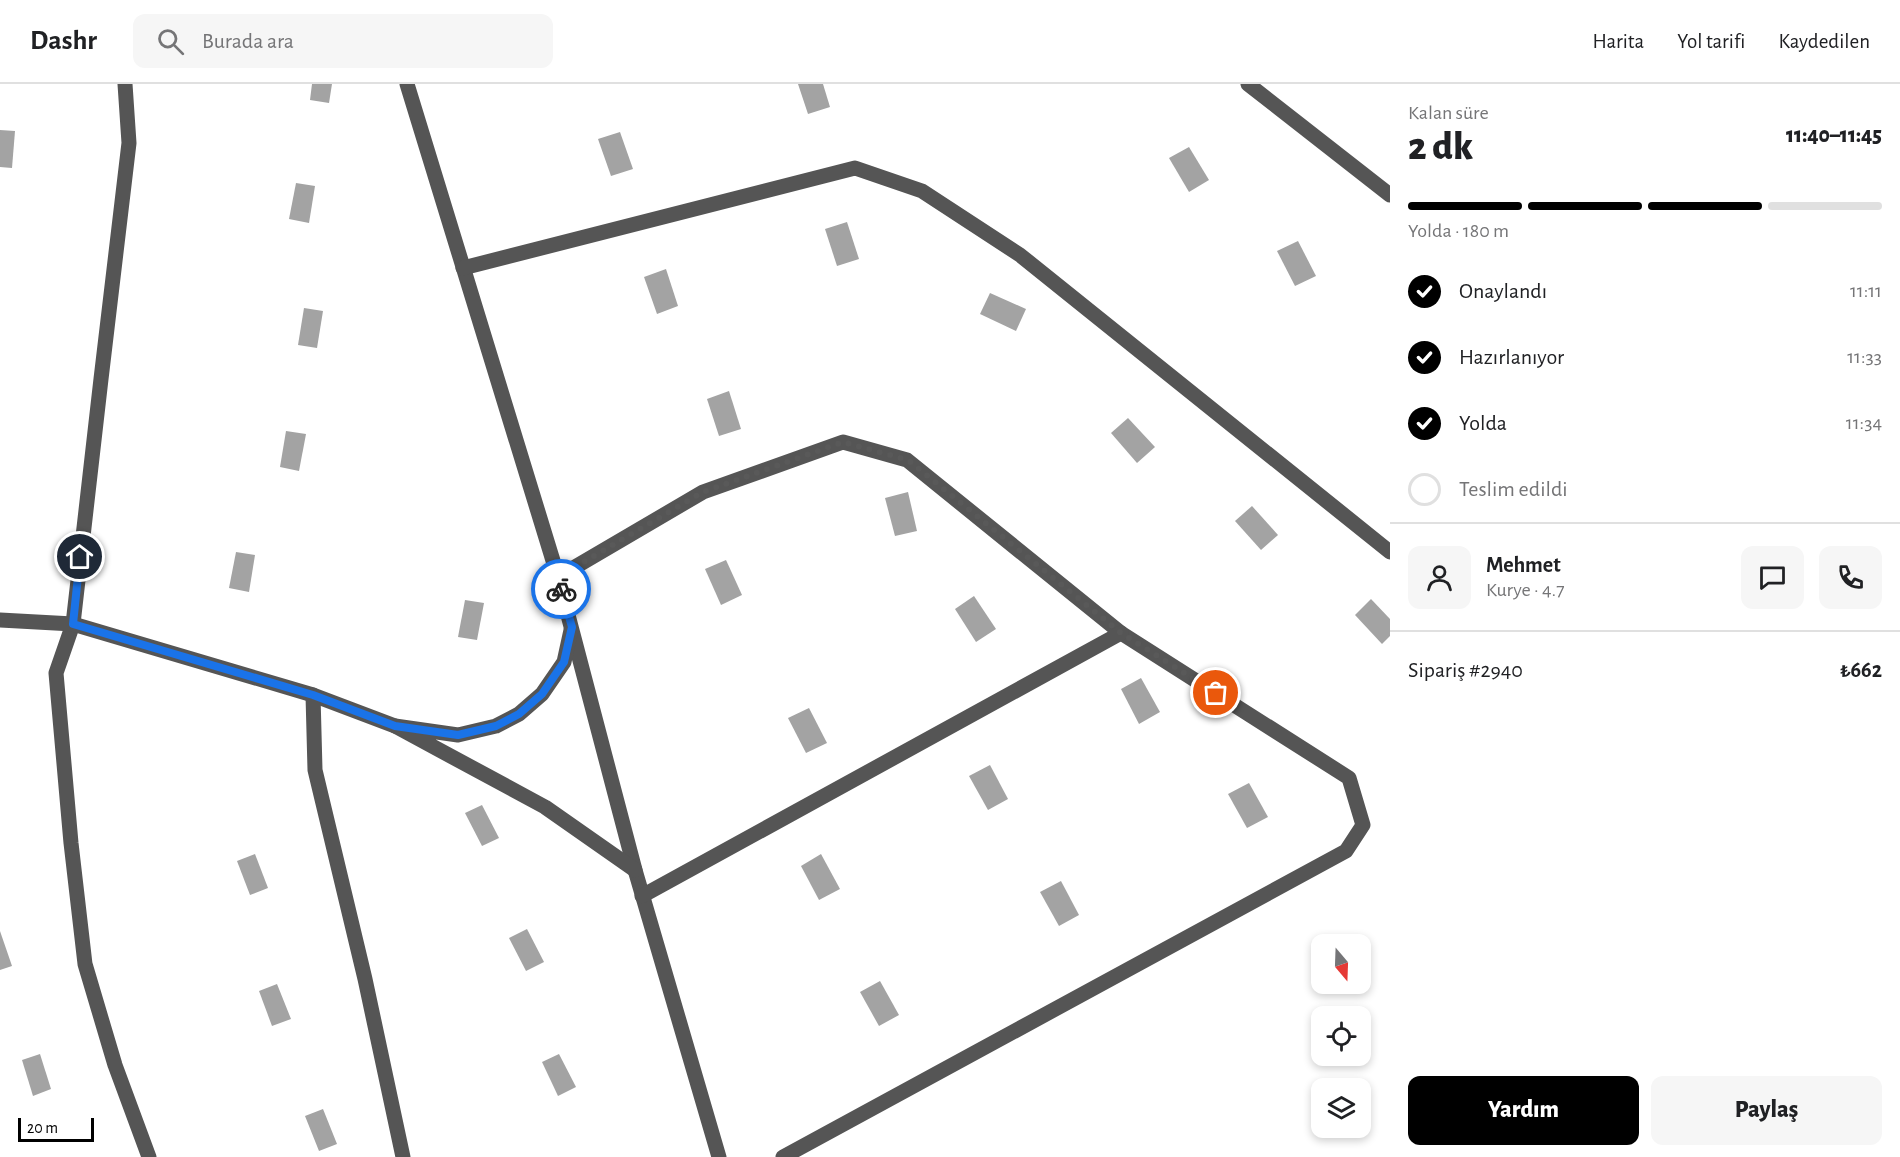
<!DOCTYPE html>
<html lang="tr">
<head>
<meta charset="utf-8">
<style>
  body { margin:0; font-family:"Alegreya Sans",sans-serif; background:#f6f6f6; color:#202124; height:100vh; display:flex; flex-direction:column; font-size:22px; white-space:nowrap }
  * { box-sizing:border-box; margin:0 }
  p { font-size:20px; color:#757577 }
  .icon { flex:none; width:33px; height:33px; fill:none; stroke:currentColor; stroke-width:2; stroke-linecap:round; stroke-linejoin:round }
  .map { position:relative; flex:1; overflow:hidden }
  .details { display:flex; flex-direction:column; background:#fff; width:510px }
  .details>* { flex:none }
  .needle { width:39px; rotate:161deg }
  .buttons { position:absolute; left:1311px; top:850px; display:grid; gap:12px }
  .buttons a { display:grid; place-items:center; width:60px; height:60px; border-radius:12px; background:#fff; box-shadow:0 3px 9px #0003; font-size:30px }
  .scale { position:absolute; left:18px; bottom:15px; width:76px; box-sizing:border-box; padding-left:6px; border:3px solid #000; border-top:0; font-size:16px; line-height:21px; white-space:nowrap; color:#000; -webkit-text-stroke:4px #fff; paint-order:stroke }
  .pin { position:absolute; display:grid; place-items:center; width:51px; height:51px; color:#fff; margin:-26px; border:3px solid #fff; border-radius:50%; box-shadow:0 2px 6px #0007 }
  .courier { position:absolute; display:grid; place-items:center; width:60px; height:60px; margin:-30px; border:4px solid #1a73e8; border-radius:50%; background:#fff; color:#222; box-shadow:0 2px 8px #0007 }
  .overview em { font-style:normal; font-weight:800 }
  .overview div { display:flex; flex-direction:column-reverse }
  .overview { display:flex; align-items:center; justify-content:space-between; height:102px; padding:0 18px }
  h1 { font-size:39px; font-weight:800; line-height:45px }
  .bar { display:grid; grid-template-columns:repeat(4,1fr); gap:9px 6px; align-content:center; height:72px; padding:0 18px }
  .bar i { height:8px; border-radius:4px; background:#e0e0e0 }
  .bar .active { background:#000 }
  .bar p { grid-column:span 4 }
  .line { display:flex; align-items:center; gap:15px; padding:0 18px; border-top:2px solid #e0e0e0 }
  .line div { flex:1 }
  .round { display:grid; place-items:center; flex:none; width:63px; height:63px; border-radius:12px; background:#f6f6f6 }
  ol { padding:0 18px; list-style:none }
  li { display:flex; align-items:center; gap:18px; height:66px }
  li p { margin-inline-start:auto }
  li .icon { padding:6px; border-radius:50%; background:#000; color:#fff; stroke-width:4 }
  li:last-child { color:#757577 }
  li i { width:33px; height:33px; border:3px solid #e0e0e0; border-radius:50% }
  .button { display:flex; gap:12px; margin-top:auto; padding:12px 18px }
  .button a { flex:1; height:69px; border-radius:12px; background:#000; color:#fff; font-size:24px; font-weight:800; line-height:69px; text-align:center }
  .button a+a { background:#f6f6f6; color:#202124 }
  header { display:flex; align-items:center; gap:36px; box-sizing:border-box; height:84px; padding:0 30px; background:#fff; border-bottom:2px solid #e0e0e0 }
  header strong { font-size:28px }
  nav { display:flex; gap:33px; margin-inline-start:auto; font-size:21px }
  .search { width:420px; height:54px; background:#f6f6f6; display:flex; align-items:center; gap:15px; box-sizing:border-box; padding:0 21px; border-radius:12px; color:#757577; font-size:22px }
  main { display:flex; flex:1; min-height:0 }
  .map>svg:first-child { display:block }
  .water { fill:#a3a3a3 }
  .lines { fill:none; stroke-linecap:round; stroke-linejoin:round }
  .minor { stroke:#555; stroke-width:15 }
  .done { stroke:#595959; stroke-width:6; stroke-dasharray:0 10.8 }
  .route { stroke:#1a73e8; stroke-width:8 }
</style>
</head>
<body>
<header>
<strong>Dashr</strong>
<div class="search"><svg class="icon" aria-label="search" viewBox="0 0 24 24"><circle cx="10" cy="10" r="6"/><path d="M15 15l6 6"/></svg>Burada ara</div>
<nav><a>Harita</a><a>Yol tarifi</a><a>Kaydedilen</a></nav>
</header>
<main>
<div class="map">
<svg width="1390" height="1073" viewBox="0 0 1390 1073">
  <rect width="100%" height="100%" fill="#fff"/>
  <g class="water">
    <path d="M 312,0 L 332,0 L 329,19 L 310,16 Z"/>
    <path d="M 798,0 L 823,0 L 830,23 L 808,30 Z"/>
    <path d="M 0,46 L 15,47 L 12,84 L 0,83 Z"/>
    <path d="M 620,48 L 633,85 L 611,92 L 598,55 Z"/>
    <path d="M 1189,63 L 1209,96 L 1189,108 L 1169,74 Z"/>
    <path d="M 296,99 L 315,102 L 309,139 L 289,135 Z"/>
    <path d="M 847,138 L 859,175 L 837,182 L 825,145 Z"/>
    <path d="M 1298,157 L 1316,192 L 1295,202 L 1277,167 Z"/>
    <path d="M 666,185 L 678,222 L 657,230 L 644,193 Z"/>
    <path d="M 990,209 L 1026,225 L 1016,247 L 980,230 Z"/>
    <path d="M 304,224 L 323,227 L 317,264 L 298,261 Z"/>
    <path d="M 729,307 L 741,345 L 719,352 L 707,315 Z"/>
    <path d="M 1128,334 L 1155,363 L 1137,379 L 1111,349 Z"/>
    <path d="M 286,347 L 306,350 L 299,387 L 280,383 Z"/>
    <path d="M 908,408 L 917,447 L 895,452 L 885,414 Z"/>
    <path d="M 1252,422 L 1278,451 L 1261,466 L 1235,437 Z"/>
    <path d="M 236,468 L 255,471 L 249,508 L 229,504 Z"/>
    <path d="M 726,476 L 742,511 L 721,521 L 705,485 Z"/>
    <path d="M 974,512 L 996,545 L 976,558 L 955,525 Z"/>
    <path d="M 1371,515 L 1390,535 L 1390,552 L 1382,560 L 1355,531 Z"/>
    <path d="M 465,516 L 484,519 L 477,556 L 458,553 Z"/>
    <path d="M 1141,594 L 1160,628 L 1139,640 L 1121,605 Z"/>
    <path d="M 809,624 L 827,659 L 806,669 L 788,634 Z"/>
    <path d="M 990,681 L 1008,715 L 988,726 L 969,692 Z"/>
    <path d="M 1249,699 L 1268,733 L 1247,744 L 1228,710 Z"/>
    <path d="M 482,721 L 499,754 L 482,762 L 465,729 Z"/>
    <path d="M 255,770 L 268,804 L 250,811 L 237,777 Z"/>
    <path d="M 821,770 L 840,805 L 819,816 L 801,782 Z"/>
    <path d="M 1061,797 L 1079,831 L 1059,842 L 1040,808 Z"/>
    <path d="M 527,845 L 544,878 L 526,887 L 509,854 Z"/>
    <path d="M 0,847 L 12,882 L 0,886 Z"/>
    <path d="M 880,897 L 899,931 L 879,942 L 860,908 Z"/>
    <path d="M 277,900 L 291,935 L 272,942 L 259,907 Z"/>
    <path d="M 40,970 L 51,1005 L 33,1012 L 22,976 Z"/>
    <path d="M 559,970 L 576,1003 L 558,1012 L 542,978 Z"/>
    <path d="M 323,1025 L 337,1060 L 319,1067 L 305,1032 Z"/>
  </g>
  <g class="lines">
    <g class="minor">
      <path d="M 125,0 L 129,59 L 101,295 L 73,540 L 56,589 L 71,759 L 85,880 L 115,981 L 149,1073"/>
      <path d="M 407,0 L 558,493 L 635,786 L 719,1073"/>
      <path d="M 1248,0 L 1390,111"/>
      <path d="M 463,184 L 855,84 L 922,107 L 1020,171 L 1390,468"/>
      <path d="M 558,493 L 703,408 L 843,358 L 907,376 L 1121,549 L 1349,694 L 1363,741 L 1346,767 L 783,1073"/>
      <path d="M 0,536 L 73,540 L 313,611 L 395,642"/>
      <path d="M 571,546 L 564,578 L 542,610 L 519,630 L 496,642 L 458,651 L 395,642 L 545,723 L 635,786"/>
      <path d="M 313,611 L 315,686 L 365,895 L 403,1073"/>
      <path d="M 642,812 L 1121,549"/>
    </g>
  </g>
  <g class="lines">
    <path class="done" d="M 561,505 L 558,493 L 703,408 L 843,358 L 908,376 L 1121,549 L 1216,609"/>
    <path class="route" d="M 80,473 L 73,540 L 313,611 L 395,642 L 458,651 L 496,642 L 519,630 L 542,610 L 564,578 L 572,543 L 561,505"/>
  </g>
</svg>
<div class="buttons">
<a><svg class="needle" viewBox="-14 -14 28 28"><path d="M0-13l5 13h-10z" fill="#e53935"/><path d="M0 13l5-13h-10z" fill="#757577"/></svg></a>
<a><svg class="icon" aria-label="locate" viewBox="0 0 24 24"><circle cx="12" cy="12" r="6"/><path d="M12 2v4M12 18v4M2 12h4M18 12h4"/></svg></a>
<a><svg class="icon" aria-label="layers" viewBox="0 0 24 24"><path d="M12 4l9 5-9 5-9-5zM3 14l9 5 9-5"/></svg></a>
</div>
<div class="scale">20 m</div>
<div class="pin" style="left:1216px;top:609px;background:#ea580c"><svg class="icon" aria-label="bag" viewBox="0 0 24 24"><path d="M5 8h14l-1 12H6zM9 8a3 3 0 0 1 6 0"/></svg></div>
<div class="pin" style="left:80px;top:473px;background:#1f2937"><svg class="icon" aria-label="home" viewBox="0 0 24 24"><path d="M3 11l9-7 9 7M6 9v11h12V9"/></svg></div>
<div class="courier" style="left:561px;top:505px"><svg class="icon" aria-label="bike" viewBox="0 0 24 24"><circle cx="6" cy="16" r="4"/><circle cx="18" cy="16" r="4"/><path d="M6 16l4-8h5l3 8M10 8l3 8H6M13 5h3"/></svg></div>
</div>
<section class="details">
<div class="overview"><div><h1>2 dk</h1><p>Kalan süre</p></div><em>11:40–11:45</em></div>
<div class="bar"><i class="active"></i><i class="active"></i><i class="active"></i><i></i><p>Yolda · 180 m</p></div>
<ol>
<li><svg class="icon" aria-label="check" viewBox="0 0 24 24"><path d="M5 12l5 5 9-10"/></svg>Onaylandı<p>11:11</p></li>
<li><svg class="icon" aria-label="check" viewBox="0 0 24 24"><path d="M5 12l5 5 9-10"/></svg>Hazırlanıyor<p>11:33</p></li>
<li><svg class="icon" aria-label="check" viewBox="0 0 24 24"><path d="M5 12l5 5 9-10"/></svg>Yolda<p>11:34</p></li>
<li><i></i>Teslim edildi</li>
</ol>
<div class="line" style="height:108px"><a class="round"><svg class="icon" aria-label="person" viewBox="0 0 24 24"><circle cx="12" cy="8" r="4"/><path d="M4 21q1-7 8-7t8 7"/></svg></a><div><b>Mehmet</b><p>Kurye · 4.7</p></div><a class="round"><svg class="icon" aria-label="chat" viewBox="0 0 24 24"><path d="M4 5h16v11H9l-5 4z"/></svg></a><a class="round"><svg class="icon" aria-label="phone" viewBox="0 0 24 24"><path d="M5 4h4l2 5-3 2q2 4 5 5l2-3 5 2v4C11 20 4 13 5 4z"/></svg></a></div>
<div class="line" style="height:78px"><div>Sipariş #2940</div><b>₺662</b></div>
<div class="button"><a>Yardım</a><a>Paylaş</a></div>
</section>
</main>
</body>
</html>
